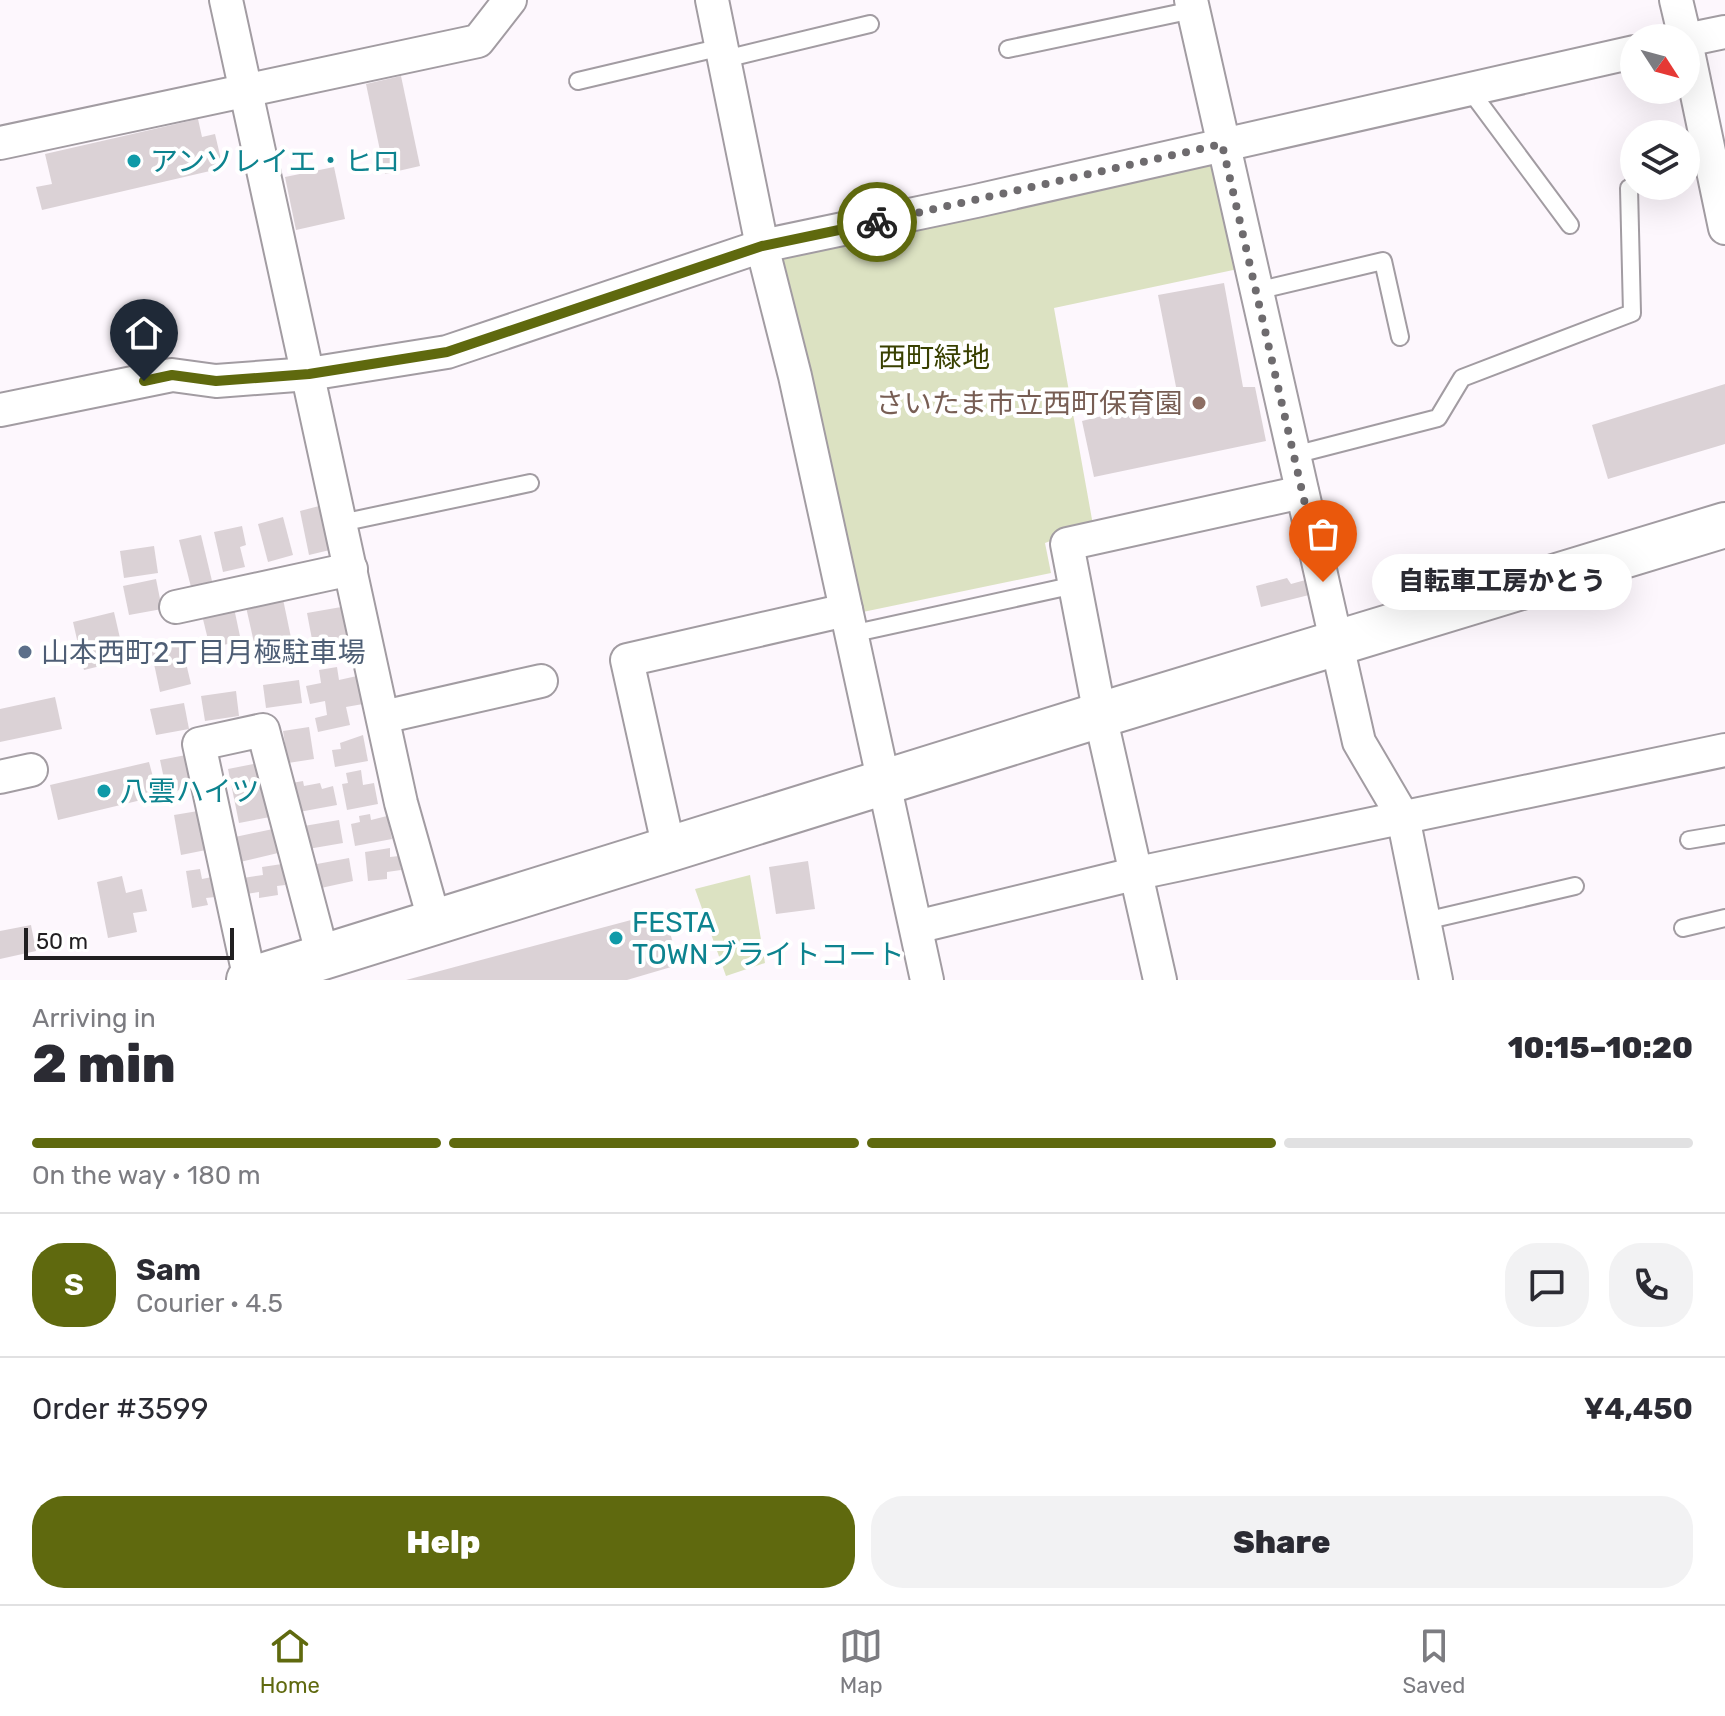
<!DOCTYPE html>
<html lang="en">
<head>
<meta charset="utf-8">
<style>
  body { margin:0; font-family:Rubik,"Noto Sans JP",sans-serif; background:#f2f2f3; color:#2b2b33; height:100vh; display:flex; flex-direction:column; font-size:30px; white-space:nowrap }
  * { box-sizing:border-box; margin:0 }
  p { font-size:26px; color:#7c7c81 }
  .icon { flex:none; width:44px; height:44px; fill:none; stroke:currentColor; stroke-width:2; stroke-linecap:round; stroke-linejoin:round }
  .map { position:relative; height:980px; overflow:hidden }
  .panel { display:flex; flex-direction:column; background:#fff; flex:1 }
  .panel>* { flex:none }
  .needle { width:52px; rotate:126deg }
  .fabs { position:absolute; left:1620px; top:24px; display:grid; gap:16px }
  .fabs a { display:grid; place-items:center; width:80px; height:80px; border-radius:50%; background:#fff; box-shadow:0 8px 32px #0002; font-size:40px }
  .scale { position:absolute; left:24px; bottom:20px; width:210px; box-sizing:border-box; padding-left:8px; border:4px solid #211f21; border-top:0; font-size:22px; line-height:28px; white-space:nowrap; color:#211f21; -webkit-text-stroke:6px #fff; paint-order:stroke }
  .pin { position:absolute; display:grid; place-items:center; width:68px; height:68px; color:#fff; margin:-82px -34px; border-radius:50% 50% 50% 0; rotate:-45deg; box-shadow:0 0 8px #0007 }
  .pin .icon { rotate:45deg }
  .courier { position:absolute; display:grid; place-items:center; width:80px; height:80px; margin:-40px; border:6px solid #5f690e; border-radius:50%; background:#fff; color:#222; box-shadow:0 2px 10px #0007 }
  .bubble { position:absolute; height:56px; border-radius:28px; background:#fff; box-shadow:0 8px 32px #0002; font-size:26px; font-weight:800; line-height:56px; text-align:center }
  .summary em { font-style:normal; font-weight:800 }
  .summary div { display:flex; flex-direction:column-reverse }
  .summary { display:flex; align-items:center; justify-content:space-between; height:136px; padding:0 32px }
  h1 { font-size:52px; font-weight:800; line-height:60px }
  .bar { display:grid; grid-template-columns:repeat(4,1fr); gap:12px 8px; align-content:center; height:96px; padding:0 32px }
  .bar i { height:10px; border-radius:6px; background:#e1e1e2 }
  .bar .current { background:#5f690e }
  .bar p { grid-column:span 4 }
  .line { display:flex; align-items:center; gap:20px; padding:0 32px; border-top:2px solid #e1e1e2 }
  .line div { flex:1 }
  .round { display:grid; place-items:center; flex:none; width:84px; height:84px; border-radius:32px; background:#f2f2f3 }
  .action { display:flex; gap:16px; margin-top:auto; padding:16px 32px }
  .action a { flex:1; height:92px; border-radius:32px; background:#5f690e; color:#fff; font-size:32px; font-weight:800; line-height:92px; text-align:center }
  .action a+a { background:#f2f2f3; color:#2b2b33 }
  .tab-bar { display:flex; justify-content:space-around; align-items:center; height:112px; border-top:2px solid #e1e1e2; background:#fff; font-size:22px; color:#7c7c81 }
  .tab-bar a { display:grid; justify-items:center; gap:4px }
  .tab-bar .current { color:#5f690e }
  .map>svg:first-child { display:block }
  .green { fill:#dce2c2 }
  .building { fill:#dbd2d6 }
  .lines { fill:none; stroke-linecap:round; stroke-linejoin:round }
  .lane-casing { stroke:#a29ca2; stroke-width:20 }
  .street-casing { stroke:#a29ca2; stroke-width:36 }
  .secondary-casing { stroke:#a29ca2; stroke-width:48 }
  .lane { stroke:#fff; stroke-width:16 }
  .street { stroke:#fff; stroke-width:32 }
  .secondary { stroke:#fff; stroke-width:44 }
  .done { stroke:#6e6b6e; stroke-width:8; stroke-dasharray:0 14.4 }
  .route { stroke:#5f690e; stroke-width:10 }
  .culture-dot { fill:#0f9aa8; stroke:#fff; stroke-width:3 }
  .education-dot { fill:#8d6e63; stroke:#fff; stroke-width:3 }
  .service-dot { fill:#5c6f8a; stroke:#fff; stroke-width:3 }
  .labels { text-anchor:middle; stroke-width:8; stroke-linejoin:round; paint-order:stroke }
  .culture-label { font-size:28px; fill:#0d838f; stroke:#fff; text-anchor:start }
  .park-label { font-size:28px; fill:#394000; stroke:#fff }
  .education-label { font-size:28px; fill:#785e54; stroke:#fff; text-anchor:end }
  .service-label { font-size:28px; fill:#4e5e75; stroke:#fff; text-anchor:start }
</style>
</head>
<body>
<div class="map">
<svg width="1725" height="980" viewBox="0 0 1725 980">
  <rect width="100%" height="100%" fill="#fdf7fd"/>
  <g class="green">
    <path d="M 1210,161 L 1238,269 L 1054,308 L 1093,525 L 1045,543 L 1051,573 L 858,613 L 783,258 Z"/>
    <path d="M 750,875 L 765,963 L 726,976 L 695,889 Z"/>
  </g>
  <g class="building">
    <path d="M 401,76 L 420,166 L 385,174 L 366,84 Z"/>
    <path d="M 198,119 L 202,137 L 215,134 L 223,168 L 42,210 L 36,187 L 52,184 L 45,154 Z"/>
    <path d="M 334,167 L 345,219 L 296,230 L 285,177 Z"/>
    <path d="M 1224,283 L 1243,387 L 1255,387 L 1266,441 L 1094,477 L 1082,421 L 1178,397 L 1158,295 Z"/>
    <path d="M 1725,384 L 1725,444 L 1608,479 L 1592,425 Z"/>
    <path d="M 323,505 L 334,549 L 309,555 L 300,511 Z"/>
    <path d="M 283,517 L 293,555 L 268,562 L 258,524 Z"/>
    <path d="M 242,526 L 246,545 L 240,547 L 245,567 L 223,572 L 214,532 Z"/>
    <path d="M 201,535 L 212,581 L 191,587 L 179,540 Z"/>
    <path d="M 154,546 L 158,573 L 124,578 L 120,551 Z"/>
    <path d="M 1287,578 L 1291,584 L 1309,579 L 1313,594 L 1261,607 L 1256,586 Z"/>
    <path d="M 156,579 L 162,609 L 129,615 L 123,586 Z"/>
    <path d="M 283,599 L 295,657 L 259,665 L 246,607 Z"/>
    <path d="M 347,606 L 354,642 L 314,650 L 307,613 Z"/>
    <path d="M 234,608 L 241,641 L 210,648 L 202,615 Z"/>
    <path d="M 114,612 L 125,660 L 84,670 L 73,622 Z"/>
    <path d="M 180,638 L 191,684 L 160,692 L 150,645 Z"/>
    <path d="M 337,667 L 339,680 L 357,676 L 363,704 L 346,707 L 350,725 L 318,732 L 315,718 L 327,715 L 325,701 L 310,704 L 306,686 L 321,683 L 319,670 Z"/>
    <path d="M 299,680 L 302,703 L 266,708 L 263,685 Z"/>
    <path d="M 236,691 L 239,716 L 205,721 L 201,696 Z"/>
    <path d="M 55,697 L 62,729 L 0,742 L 0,709 Z"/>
    <path d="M 184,703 L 189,729 L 156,735 L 150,709 Z"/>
    <path d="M 309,727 L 314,759 L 288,763 L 283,731 Z"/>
    <path d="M 363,735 L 368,761 L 335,767 L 332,750 L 341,749 L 340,743 Z"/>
    <path d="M 186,755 L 193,787 L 167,793 L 160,760 Z"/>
    <path d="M 149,762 L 158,796 L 58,820 L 50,785 Z"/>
    <path d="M 259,763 L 270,817 L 239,823 L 228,769 Z"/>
    <path d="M 361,770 L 363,785 L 374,783 L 378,804 L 347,810 L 342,784 L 348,783 L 346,773 Z"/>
    <path d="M 303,781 L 304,786 L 320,783 L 322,789 L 333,786 L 337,805 L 299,812 L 292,783 Z"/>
    <path d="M 198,811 L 206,850 L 181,855 L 174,815 Z"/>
    <path d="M 370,814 L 371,820 L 387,816 L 392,839 L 355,846 L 351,824 L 360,822 L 359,816 Z"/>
    <path d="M 339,820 L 343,843 L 308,849 L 304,826 Z"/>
    <path d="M 273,829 L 278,853 L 240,862 L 235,837 Z"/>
    <path d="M 390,848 L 390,857 L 399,856 L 401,870 L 387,872 L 387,879 L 368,881 L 365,852 Z"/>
    <path d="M 349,858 L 353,881 L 321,888 L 317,864 Z"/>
    <path d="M 808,861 L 815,909 L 776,914 L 769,867 Z"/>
    <path d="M 282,864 L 285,885 L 277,886 L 278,895 L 259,898 L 259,892 L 246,894 L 243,878 L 263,875 L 262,867 Z"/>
    <path d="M 200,869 L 202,879 L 212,877 L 215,897 L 206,898 L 208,905 L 192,908 L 186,871 Z"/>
    <path d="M 122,876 L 126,893 L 142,889 L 147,911 L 133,913 L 137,932 L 108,938 L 97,882 Z"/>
    <path d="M 665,911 L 678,965 L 627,980 L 406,980 Z"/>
    <path d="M 31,925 L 36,951 L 0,959 L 0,931 Z"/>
  </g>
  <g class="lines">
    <defs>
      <g id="lane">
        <path d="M 1008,49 L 1193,10"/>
        <path d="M 725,59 L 870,24"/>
        <path d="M 578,81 L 722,47"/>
        <path d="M 1469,89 L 1570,225"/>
        <path d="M 1256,291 L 1383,261 L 1400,337"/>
        <path d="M 1294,455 L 1438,418 L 1462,378 L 1632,313 L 1629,188"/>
        <path d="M 341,523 L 530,483"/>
        <path d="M 851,634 L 1075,585"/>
        <path d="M 1689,840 L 1725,834"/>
        <path d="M 1425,921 L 1575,886"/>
        <path d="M 1683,928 L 1725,918"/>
      </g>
      <g id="street">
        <path d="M 226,0 L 401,803 L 435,923"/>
        <path d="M 712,0 L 762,246 L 795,376 L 927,980"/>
        <path d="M 1191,0 L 1359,742 L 1403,817 L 1436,980"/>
        <path d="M 1676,0 L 1685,38"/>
        <path d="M 1686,40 L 1725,32"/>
        <path d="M 1686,42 L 1725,228"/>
        <path d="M 0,143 L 478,41 L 510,0"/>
        <path d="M 0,410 L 172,375 L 216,381 L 309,374 L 447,352 L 762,246 L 976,201 L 1634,52"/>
        <path d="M 176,607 L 351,569"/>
        <path d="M 383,717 L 541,681"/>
        <path d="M 0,777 L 31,770"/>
        <path d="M 669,849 L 627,660 L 846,610"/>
        <path d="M 916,927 L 1138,873 L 1725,750"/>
        <path d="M 250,980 L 199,744 L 263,730 L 323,957"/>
        <path d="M 1160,980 L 1100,715 L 1067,544 L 1302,492"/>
      </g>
      <path id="secondary" d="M 249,980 L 1100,715 L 1725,525"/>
    </defs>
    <use href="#lane" class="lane-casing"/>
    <use href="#street" class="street-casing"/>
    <use href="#secondary" class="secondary-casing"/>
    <use href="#lane" class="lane"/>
    <use href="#street" class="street"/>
    <use href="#secondary" class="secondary"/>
  </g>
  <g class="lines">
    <path class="done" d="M 877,222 L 1222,144 L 1323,582"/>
    <path class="route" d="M 144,381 L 172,375 L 216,381 L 309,374 L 447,352 L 762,246 L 877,222"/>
  </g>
  <g class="culture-dot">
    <circle cx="134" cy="161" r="8"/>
    <circle cx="104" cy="791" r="8"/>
    <circle cx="616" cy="938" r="8"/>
  </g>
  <circle class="education-dot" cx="1199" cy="403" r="8"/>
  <circle class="service-dot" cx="25" cy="652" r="8"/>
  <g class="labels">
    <g class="culture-label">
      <text x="150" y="171">アンソレイエ・ヒロ</text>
      <text x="120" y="801">八雲ハイツ</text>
      <text x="632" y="932">FESTA<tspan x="632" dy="32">TOWNブライトコート</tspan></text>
    </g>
    <g class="park-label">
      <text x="934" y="367">西町緑地</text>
    </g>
    <g class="education-label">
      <text x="1183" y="413">さいたま市立西町保育園</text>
    </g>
    <g class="service-label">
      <text x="41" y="662">山本西町2丁目月極駐車場</text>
    </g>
  </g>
</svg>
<div class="fabs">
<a><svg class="needle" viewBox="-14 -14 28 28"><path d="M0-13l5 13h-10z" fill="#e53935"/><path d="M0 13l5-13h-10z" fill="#7c7c81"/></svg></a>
<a><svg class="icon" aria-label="layers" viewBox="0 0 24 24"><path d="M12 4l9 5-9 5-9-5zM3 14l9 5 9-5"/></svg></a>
</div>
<div class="scale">50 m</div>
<div class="pin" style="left:1323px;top:582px;background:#ea580c"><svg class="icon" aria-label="bag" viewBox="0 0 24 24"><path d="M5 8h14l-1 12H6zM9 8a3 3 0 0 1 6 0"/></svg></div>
<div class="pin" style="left:144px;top:381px;background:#1f2937"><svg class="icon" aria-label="home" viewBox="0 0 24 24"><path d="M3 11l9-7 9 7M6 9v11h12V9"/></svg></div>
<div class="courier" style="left:877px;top:222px"><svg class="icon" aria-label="bike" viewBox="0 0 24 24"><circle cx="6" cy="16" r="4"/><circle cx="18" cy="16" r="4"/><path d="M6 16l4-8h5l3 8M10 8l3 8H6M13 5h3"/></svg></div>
<div class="bubble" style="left:1372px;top:554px;width:260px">自転車工房かとう</div>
</div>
<section class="panel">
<div class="summary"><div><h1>2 min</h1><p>Arriving in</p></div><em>10:15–10:20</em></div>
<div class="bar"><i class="current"></i><i class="current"></i><i class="current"></i><i></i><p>On the way · 180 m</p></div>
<div class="line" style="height:144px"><b class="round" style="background:#5f690e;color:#fff">S</b><div><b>Sam</b><p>Courier · 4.5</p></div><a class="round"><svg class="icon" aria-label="chat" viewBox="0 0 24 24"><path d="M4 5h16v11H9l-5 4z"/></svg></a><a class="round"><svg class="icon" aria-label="phone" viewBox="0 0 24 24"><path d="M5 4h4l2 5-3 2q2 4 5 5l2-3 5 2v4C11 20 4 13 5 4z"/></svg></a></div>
<div class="line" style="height:104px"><div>Order #3599</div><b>¥4,450</b></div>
<div class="action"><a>Help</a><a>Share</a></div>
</section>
<nav class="tab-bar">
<a class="current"><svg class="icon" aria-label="home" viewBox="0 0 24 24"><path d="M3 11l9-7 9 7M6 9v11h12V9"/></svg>Home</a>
<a><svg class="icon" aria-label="map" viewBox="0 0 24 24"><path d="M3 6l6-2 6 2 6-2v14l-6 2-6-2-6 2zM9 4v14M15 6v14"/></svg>Map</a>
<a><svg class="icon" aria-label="saved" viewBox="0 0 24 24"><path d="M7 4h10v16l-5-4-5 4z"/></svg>Saved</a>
</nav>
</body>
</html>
